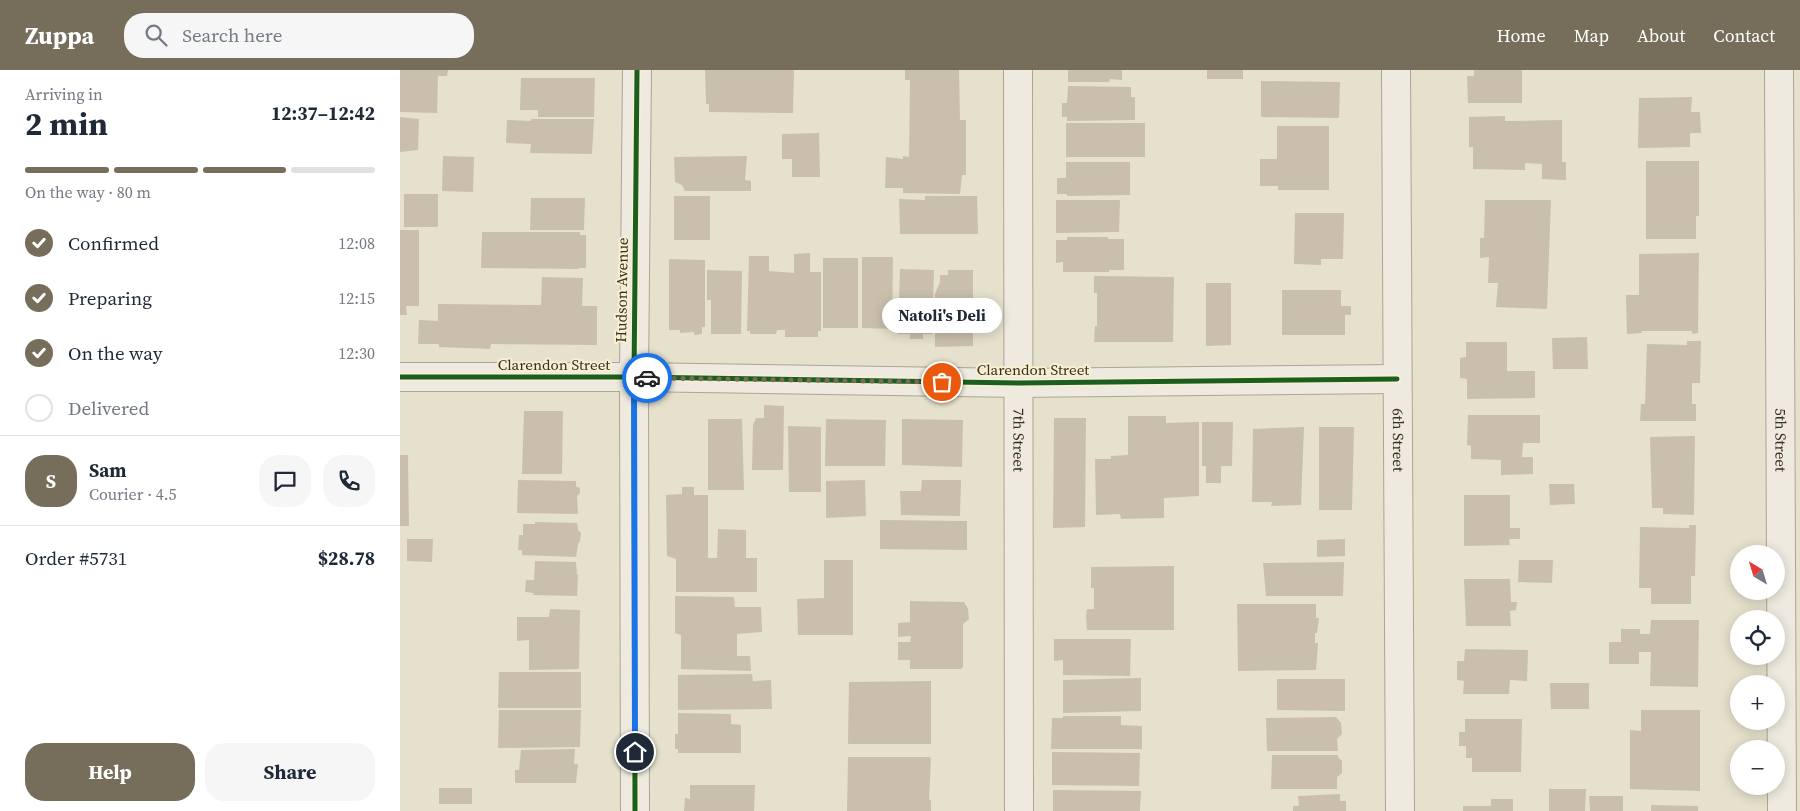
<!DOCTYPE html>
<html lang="en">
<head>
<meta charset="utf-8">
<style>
  body { margin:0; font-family:"Source Serif 4",serif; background:#f6f6f7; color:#1f2937; height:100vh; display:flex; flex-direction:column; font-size:19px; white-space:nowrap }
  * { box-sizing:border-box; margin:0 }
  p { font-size:16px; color:#747a83 }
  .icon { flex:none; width:28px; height:28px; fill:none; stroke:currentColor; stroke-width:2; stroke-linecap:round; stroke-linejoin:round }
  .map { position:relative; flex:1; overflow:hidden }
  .sheet { display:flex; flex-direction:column; background:#fff; width:400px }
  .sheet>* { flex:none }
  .needle { width:32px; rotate:322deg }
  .tools { position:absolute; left:1330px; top:475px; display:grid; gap:10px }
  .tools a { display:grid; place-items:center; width:55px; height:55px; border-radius:50%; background:#fff; box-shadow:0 2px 12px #0003; font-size:25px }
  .pin { position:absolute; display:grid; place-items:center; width:42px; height:42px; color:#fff; margin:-21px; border:2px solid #fff; border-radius:50%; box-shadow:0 1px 5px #0007 }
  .courier { position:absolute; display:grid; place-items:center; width:50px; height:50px; margin:-25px; border:4px solid #1a73e8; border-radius:50%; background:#fff; color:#222; box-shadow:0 1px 6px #0007 }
  .bubble { position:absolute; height:35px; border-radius:18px; background:#fff; box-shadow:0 2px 12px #0003; font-size:16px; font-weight:700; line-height:35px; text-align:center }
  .overview em { font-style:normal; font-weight:700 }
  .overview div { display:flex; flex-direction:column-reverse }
  .overview { display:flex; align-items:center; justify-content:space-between; height:85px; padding:0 25px }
  h1 { font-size:32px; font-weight:700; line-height:38px }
  .bar { display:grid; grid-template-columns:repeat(4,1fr); gap:8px 5px; align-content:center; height:60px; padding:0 25px }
  .bar i { height:6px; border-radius:4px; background:#e0e1e3 }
  .bar .current { background:#766d5a }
  .bar p { grid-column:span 4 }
  .line { display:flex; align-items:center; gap:12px; padding:0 25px; border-top:1px solid #e0e1e3 }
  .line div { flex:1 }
  .round { display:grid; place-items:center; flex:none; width:52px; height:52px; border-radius:20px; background:#f6f6f7 }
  ol { padding:0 25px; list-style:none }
  li { display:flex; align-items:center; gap:15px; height:55px }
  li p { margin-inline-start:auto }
  li .icon { padding:5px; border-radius:50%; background:#766d5a; color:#fff; stroke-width:4 }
  li:last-child { color:#747a83 }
  li i { width:28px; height:28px; border:2px solid #e0e1e3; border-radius:50% }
  .action { display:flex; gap:10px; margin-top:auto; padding:10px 25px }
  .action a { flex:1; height:58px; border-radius:20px; background:#766d5a; color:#fff; font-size:20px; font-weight:700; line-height:58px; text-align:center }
  .action a+a { background:#f6f6f7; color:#1f2937 }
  header { display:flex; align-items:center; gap:30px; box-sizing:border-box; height:70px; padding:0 25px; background:#766d5a; color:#fff }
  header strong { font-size:24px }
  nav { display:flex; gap:28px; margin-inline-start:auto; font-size:18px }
  .search { width:350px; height:45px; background:#f6f6f7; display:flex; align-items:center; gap:12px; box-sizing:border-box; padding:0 18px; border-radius:20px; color:#747a83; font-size:19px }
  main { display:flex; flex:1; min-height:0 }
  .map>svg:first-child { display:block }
  .building { fill:#cabfad }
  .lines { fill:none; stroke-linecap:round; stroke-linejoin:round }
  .street-casing { stroke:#aba596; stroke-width:30 }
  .street { stroke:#eeeadf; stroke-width:28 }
  .cycleway-casing { stroke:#f7f0d2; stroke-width:8 }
  .cycleway { stroke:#1b5e20; stroke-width:5 }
  .done { stroke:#766d5a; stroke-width:5; stroke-dasharray:0 9 }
  .route { stroke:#1a73e8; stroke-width:6 }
  .labels { text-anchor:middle; stroke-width:4; stroke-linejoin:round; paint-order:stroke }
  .street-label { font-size:15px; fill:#3a2e1d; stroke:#f7f0d2 }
</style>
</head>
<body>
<header>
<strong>Zuppa</strong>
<div class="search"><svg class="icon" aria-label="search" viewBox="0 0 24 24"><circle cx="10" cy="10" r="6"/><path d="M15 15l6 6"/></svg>Search here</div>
<nav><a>Home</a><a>Map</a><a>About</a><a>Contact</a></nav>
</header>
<main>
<section class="sheet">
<div class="overview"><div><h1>2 min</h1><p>Arriving in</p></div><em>12:37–12:42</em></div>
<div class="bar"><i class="current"></i><i class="current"></i><i class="current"></i><i></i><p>On the way · 80 m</p></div>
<ol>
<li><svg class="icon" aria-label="check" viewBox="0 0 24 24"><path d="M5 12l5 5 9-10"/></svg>Confirmed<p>12:08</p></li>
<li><svg class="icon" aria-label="check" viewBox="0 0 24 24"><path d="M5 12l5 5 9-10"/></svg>Preparing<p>12:15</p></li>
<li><svg class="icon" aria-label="check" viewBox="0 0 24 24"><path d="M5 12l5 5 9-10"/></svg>On the way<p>12:30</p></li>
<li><i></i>Delivered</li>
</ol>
<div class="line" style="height:90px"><b class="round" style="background:#766d5a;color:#fff">S</b><div><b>Sam</b><p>Courier · 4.5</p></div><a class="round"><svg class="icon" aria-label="chat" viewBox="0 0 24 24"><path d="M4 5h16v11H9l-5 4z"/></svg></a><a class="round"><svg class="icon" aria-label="phone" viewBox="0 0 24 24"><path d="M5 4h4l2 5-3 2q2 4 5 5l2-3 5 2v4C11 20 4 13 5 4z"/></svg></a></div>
<div class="line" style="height:65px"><div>Order #5731</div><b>$28.78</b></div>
<div class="action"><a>Help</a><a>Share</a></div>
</section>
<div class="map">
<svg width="1400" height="741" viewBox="0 0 1400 741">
  <rect width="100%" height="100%" fill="#e6e1cc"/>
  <g class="building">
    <path d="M 0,0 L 48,0 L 47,6 L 38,6 L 37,43 L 0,42 Z"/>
    <path d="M 305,0 L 394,0 L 393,43 L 309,42 L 309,34 L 306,34 Z"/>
    <path d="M 505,0 L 559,0 L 560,50 L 566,50 L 566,105 L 562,105 L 560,124 L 503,123 L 503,118 L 485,118 L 486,87 L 503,89 L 503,86 L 509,87 L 510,10 L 505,10 Z"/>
    <path d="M 668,0 L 722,0 L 722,10 L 710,9 L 709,12 L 668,12 Z"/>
    <rect x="807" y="0" width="36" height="9"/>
    <path d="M 1074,0 L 1122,0 L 1122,33 L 1068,33 L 1067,6 L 1074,6 Z"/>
    <path d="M 121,8 L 195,8 L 194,47 L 138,47 L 138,40 L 120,40 Z"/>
    <path d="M 861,11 L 940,12 L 939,48 L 861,47 Z"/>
    <path d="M 668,16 L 731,17 L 731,27 L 735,27 L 735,50 L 667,51 L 667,47 L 662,47 L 662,33 L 667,33 Z"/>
    <path d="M 1292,27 L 1291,42 L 1300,42 L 1301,63 L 1290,63 L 1290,77 L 1238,78 L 1239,28 Z"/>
    <path d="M 1105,46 L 1105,51 L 1162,50 L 1162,92 L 1166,92 L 1166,110 L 1142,109 L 1142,94 L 1125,93 L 1125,100 L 1073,99 L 1073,77 L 1069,77 L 1069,47 Z"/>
    <path d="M 0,47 L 19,49 L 18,80 L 0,82 Z"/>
    <path d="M 131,49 L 194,49 L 192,84 L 130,83 L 131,74 L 106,73 L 107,50 L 131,51 Z"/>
    <rect x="666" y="53" width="79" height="34"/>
    <path d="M 877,56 L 929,56 L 929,120 L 878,120 L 878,116 L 860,116 L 860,89 L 877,89 Z"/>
    <path d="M 419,63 L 420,107 L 392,107 L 392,89 L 382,89 L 382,64 Z"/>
    <path d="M 43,86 L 74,87 L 73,122 L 42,121 Z"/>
    <path d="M 347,86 L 345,110 L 351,111 L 351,121 L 285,121 L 282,115 L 275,112 L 274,87 Z"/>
    <path d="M 1246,91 L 1299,91 L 1299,146 L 1296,146 L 1296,169 L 1246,169 Z"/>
    <path d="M 666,92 L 730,92 L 730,125 L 667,126 L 667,124 L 657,124 L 657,108 L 666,108 Z"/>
    <rect x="4" y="124" width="34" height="33"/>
    <rect x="274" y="126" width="36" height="44"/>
    <path d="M 525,126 L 577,126 L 578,164 L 500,164 L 499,129 L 525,130 Z"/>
    <path d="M 131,128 L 185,128 L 184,160 L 130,160 Z"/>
    <path d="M 656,130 L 720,130 L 719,162 L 656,163 Z"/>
    <path d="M 1085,130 L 1151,130 L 1147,239 L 1096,237 L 1098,213 L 1088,213 L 1089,187 L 1080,188 L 1080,168 L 1084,168 Z"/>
    <path d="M 895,143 L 944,143 L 943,189 L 921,189 L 921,195 L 894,194 Z"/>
    <path d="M 0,160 L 19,160 L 19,236 L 6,236 L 7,245 L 0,245 Z"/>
    <path d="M 82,162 L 180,162 L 180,165 L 186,165 L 186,198 L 179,198 L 179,199 L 81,198 Z"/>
    <path d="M 667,167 L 708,167 L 708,169 L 724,169 L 724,200 L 709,200 L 709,202 L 663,202 L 663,192 L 656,193 L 656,170 L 667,170 Z"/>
    <path d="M 410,183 L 410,202 L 421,202 L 421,261 L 418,261 L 418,267 L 385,267 L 385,260 L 377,260 L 376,264 L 350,264 L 350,261 L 347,261 L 349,186 L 369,186 L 369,201 L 394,203 L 394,184 Z"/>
    <path d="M 1299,183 L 1298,263 L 1292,264 L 1292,261 L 1241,261 L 1242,263 L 1227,264 L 1226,225 L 1239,225 L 1239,184 Z"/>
    <path d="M 462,187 L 493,187 L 492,259 L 462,258 Z"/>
    <rect x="423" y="188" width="35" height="70"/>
    <path d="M 269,189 L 305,190 L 305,257 L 302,257 L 302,264 L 294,265 L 294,262 L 280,263 L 280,260 L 269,260 Z"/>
    <path d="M 500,199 L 534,200 L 532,264 L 523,264 L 523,269 L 510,269 L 510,264 L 498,264 Z"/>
    <path d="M 307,200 L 342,201 L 341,264 L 311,264 L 311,230 L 307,230 Z"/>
    <path d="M 548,200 L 573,200 L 573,276 L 535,277 L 535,224 L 540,212 L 540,205 L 548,205 Z"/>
    <path d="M 694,206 L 774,207 L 773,272 L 694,272 L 695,256 L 697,256 L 697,223 L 694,223 Z"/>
    <path d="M 142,207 L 183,208 L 182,236 L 197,236 L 197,275 L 91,274 L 90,279 L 39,277 L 39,274 L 18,274 L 19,250 L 38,251 L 38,234 L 141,235 Z"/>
    <path d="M 806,213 L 831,213 L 831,275 L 806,276 Z"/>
    <path d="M 882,220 L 941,220 L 941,236 L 951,236 L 951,245 L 945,245 L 945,265 L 882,265 Z"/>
    <path d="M 1187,267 L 1188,299 L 1153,299 L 1152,268 Z"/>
    <path d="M 1287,271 L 1301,271 L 1300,313 L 1292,313 L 1292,334 L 1296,334 L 1296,351 L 1240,351 L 1241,334 L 1245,334 L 1247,274 L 1287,275 Z"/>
    <path d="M 1066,272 L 1107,272 L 1107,301 L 1135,301 L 1135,328 L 1067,329 L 1067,309 L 1060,308 L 1060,288 L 1066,287 Z"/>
    <path d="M 364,335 L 384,336 L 383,400 L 352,400 L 353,355 L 356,348 L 364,348 Z"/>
    <path d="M 124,341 L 163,341 L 162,404 L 122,404 Z"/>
    <path d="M 1068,345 L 1140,345 L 1140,373 L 1123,373 L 1122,387 L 1133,387 L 1133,404 L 1101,405 L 1101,390 L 1071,389 L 1071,376 L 1067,375 Z"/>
    <path d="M 728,346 L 766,346 L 766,353 L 799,352 L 799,426 L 764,428 L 764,448 L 721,449 L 720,444 L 696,445 L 695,389 L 711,389 L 711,386 L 728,385 Z"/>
    <path d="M 654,348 L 686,348 L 685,457 L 653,458 Z"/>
    <path d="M 308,349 L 342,349 L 344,420 L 308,420 Z"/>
    <path d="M 426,349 L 486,350 L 485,396 L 425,396 Z"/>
    <path d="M 502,349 L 563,350 L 562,397 L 502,395 Z"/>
    <path d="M 802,352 L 833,352 L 832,396 L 821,396 L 821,413 L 806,413 L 806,396 L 802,396 Z"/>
    <path d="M 388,356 L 421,357 L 421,422 L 389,422 Z"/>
    <path d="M 904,357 L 901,435 L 871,436 L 872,432 L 852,432 L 853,359 Z"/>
    <path d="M 919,357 L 954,357 L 952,440 L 919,440 Z"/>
    <path d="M 1295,366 L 1294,445 L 1263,444 L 1263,438 L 1252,438 L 1250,367 Z"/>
    <path d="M 0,385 L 8,385 L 9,456 L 0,456 Z"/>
    <path d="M 118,410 L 176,411 L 176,416 L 180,418 L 180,423 L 177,426 L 178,444 L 117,443 Z"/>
    <path d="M 465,410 L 466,446 L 426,448 L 426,411 Z"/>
    <path d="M 522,410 L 561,410 L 560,446 L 501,445 L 500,421 L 521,421 Z"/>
    <path d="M 1149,414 L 1174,414 L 1175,434 L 1150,435 Z"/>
    <path d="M 282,417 L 294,417 L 294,425 L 308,425 L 308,488 L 317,488 L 318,459 L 346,460 L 346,488 L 357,488 L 357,522 L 276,522 L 276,489 L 267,486 L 266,425 L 282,424 Z"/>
    <path d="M 1064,425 L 1110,425 L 1110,458 L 1120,458 L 1120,469 L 1109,469 L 1110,475 L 1064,476 Z"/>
    <path d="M 480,450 L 567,451 L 567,480 L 480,479 Z"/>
    <path d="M 135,452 L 177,453 L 178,460 L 181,463 L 180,471 L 178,474 L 176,487 L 122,485 L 122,480 L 118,480 L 119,465 L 123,465 L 123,454 L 135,454 Z"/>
    <path d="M 1289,455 L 1296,455 L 1295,506 L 1291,506 L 1291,534 L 1251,534 L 1251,518 L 1239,518 L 1240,457 L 1289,458 Z"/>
    <path d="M 7,469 L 33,469 L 32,492 L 7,491 Z"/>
    <path d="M 945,469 L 945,486 L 917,487 L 917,470 Z"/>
    <path d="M 424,490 L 453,490 L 453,565 L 398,565 L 397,529 L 424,528 Z"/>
    <path d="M 1119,490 L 1153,490 L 1152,513 L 1118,512 Z"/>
    <path d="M 135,491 L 176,492 L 177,505 L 178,504 L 177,526 L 133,525 L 134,523 L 125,522 L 126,510 L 134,510 Z"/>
    <path d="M 944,492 L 943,526 L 866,526 L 863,493 Z"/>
    <path d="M 774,496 L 774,560 L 687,560 L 686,547 L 687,539 L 694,539 L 694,518 L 691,518 L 691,497 Z"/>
    <path d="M 1064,509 L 1110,509 L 1111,532 L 1117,532 L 1116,540 L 1110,541 L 1111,556 L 1066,556 Z"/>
    <path d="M 275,526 L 334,527 L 335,537 L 361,537 L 362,562 L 337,564 L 337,586 L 350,586 L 351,601 L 281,599 L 281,565 L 275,563 Z"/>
    <path d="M 510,531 L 564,532 L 568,539 L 569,549 L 563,554 L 563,597 L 561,599 L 510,599 L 510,590 L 498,590 L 498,572 L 510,572 L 511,566 L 498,567 L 498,553 L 510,552 Z"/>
    <path d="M 837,534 L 916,534 L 916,548 L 919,548 L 917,563 L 915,563 L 915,573 L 918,573 L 916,600 L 838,601 Z"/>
    <path d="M 150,539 L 180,540 L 179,599 L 129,600 L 129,570 L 117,571 L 117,547 L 149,547 Z"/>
    <path d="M 1251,550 L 1299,550 L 1298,617 L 1250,616 L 1251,582 L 1239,582 L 1239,594 L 1209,594 L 1209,572 L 1221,572 L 1221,559 L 1240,559 L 1240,564 L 1250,564 Z"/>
    <path d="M 654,569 L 731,569 L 730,606 L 663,605 L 663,590 L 654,591 Z"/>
    <path d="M 1065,579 L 1128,580 L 1127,611 L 1110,610 L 1109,624 L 1063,624 L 1064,611 L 1057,610 L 1057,591 L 1064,591 Z"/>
    <path d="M 99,602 L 181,602 L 181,638 L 98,638 Z"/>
    <path d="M 352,604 L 353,611 L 371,610 L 372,639 L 278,640 L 278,605 Z"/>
    <path d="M 741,608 L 741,641 L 663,643 L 663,610 Z"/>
    <path d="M 877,609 L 945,609 L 945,641 L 877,640 Z"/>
    <path d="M 531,611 L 531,674 L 448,674 L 449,612 Z"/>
    <path d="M 1150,613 L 1189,613 L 1189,639 L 1151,639 Z"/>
    <path d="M 99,640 L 181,640 L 180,677 L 98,678 Z"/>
    <path d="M 1241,640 L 1300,640 L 1300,721 L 1230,719 L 1230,660 L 1241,661 Z"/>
    <path d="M 278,643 L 331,644 L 331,654 L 341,655 L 341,683 L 278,683 L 278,679 L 275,679 L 275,664 L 278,664 Z"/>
    <path d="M 663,646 L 721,646 L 721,655 L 742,656 L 742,679 L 651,679 L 652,648 L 663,648 Z"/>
    <path d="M 936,647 L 941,653 L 942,664 L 937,669 L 938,681 L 867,681 L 866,648 Z"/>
    <path d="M 1065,649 L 1122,649 L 1121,702 L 1072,702 L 1072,688 L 1066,688 L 1066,676 L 1059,676 L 1059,662 L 1065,662 Z"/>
    <path d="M 175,679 L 174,694 L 178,694 L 176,713 L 115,713 L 115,700 L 119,700 L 121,680 Z"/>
    <path d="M 652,682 L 740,683 L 739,716 L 652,715 Z"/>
    <path d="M 872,685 L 938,685 L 938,687 L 942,691 L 942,703 L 937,707 L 937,719 L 871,719 Z"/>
    <path d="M 448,687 L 529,687 L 531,689 L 529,729 L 531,731 L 531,741 L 447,741 Z"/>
    <path d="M 290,715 L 355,715 L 354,741 L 284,741 L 285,728 L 290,729 Z"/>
    <rect x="39" y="718" width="33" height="16"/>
    <path d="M 1149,719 L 1186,719 L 1185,741 L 1149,741 Z"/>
    <path d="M 653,720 L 741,721 L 740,741 L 653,741 Z"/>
    <path d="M 940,724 L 940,731 L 946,731 L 946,741 L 893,741 L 893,736 L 899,736 L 898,726 Z"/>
    <path d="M 1189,726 L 1223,726 L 1223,741 L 1190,741 Z"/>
    <path d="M 1091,729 L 1113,729 L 1113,741 L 1063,741 L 1063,736 L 1091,736 Z"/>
    <path d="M 1251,735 L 1298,736 L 1298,741 L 1251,741 Z"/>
  </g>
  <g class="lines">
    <defs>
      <g id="street">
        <path id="s1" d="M 618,0 L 619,741"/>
        <path id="s2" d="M 996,0 L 1000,741"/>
        <path id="s3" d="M 1379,0 L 1382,741"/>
        <path d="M 0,307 L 234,307 L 619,313 L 997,309"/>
        <path d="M 235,741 L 234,307 L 237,0"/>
      </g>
    </defs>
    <use href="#street" class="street-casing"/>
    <use href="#street" class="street"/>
    <defs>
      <g id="cycleway">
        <path d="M 0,307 L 234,307 L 619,313 L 997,309"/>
        <path d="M 235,741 L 234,307 L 237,0"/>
      </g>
    </defs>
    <use href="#cycleway" class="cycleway-casing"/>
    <use href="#cycleway" class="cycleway"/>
  </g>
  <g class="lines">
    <path class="done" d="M 247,308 L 542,312"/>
    <path class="route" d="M 235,682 L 234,307 L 247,308"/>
  </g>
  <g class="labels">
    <g class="street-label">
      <text transform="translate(222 220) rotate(-89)" y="5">Hudson Avenue</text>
      <text x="154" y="300">Clarendon Street</text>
      <text x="633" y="305">Clarendon Street</text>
      <text dy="5" stroke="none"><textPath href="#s1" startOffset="370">7th Street</textPath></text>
      <text dy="5" stroke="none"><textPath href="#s3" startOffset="370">5th Street</textPath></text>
      <text dy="5" stroke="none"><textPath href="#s2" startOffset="370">6th Street</textPath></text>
    </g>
  </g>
</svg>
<div class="tools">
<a><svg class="needle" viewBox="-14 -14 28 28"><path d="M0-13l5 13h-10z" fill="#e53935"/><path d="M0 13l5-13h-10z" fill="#747a83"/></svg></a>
<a><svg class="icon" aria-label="locate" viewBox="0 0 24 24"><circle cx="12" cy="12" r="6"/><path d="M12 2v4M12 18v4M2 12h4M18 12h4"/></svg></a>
<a>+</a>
<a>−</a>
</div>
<div class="pin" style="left:542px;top:312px;background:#ea580c"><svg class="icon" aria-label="bag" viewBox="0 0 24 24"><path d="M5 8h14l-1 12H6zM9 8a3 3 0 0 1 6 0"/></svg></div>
<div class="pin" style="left:235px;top:682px;background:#1f2937"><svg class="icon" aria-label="home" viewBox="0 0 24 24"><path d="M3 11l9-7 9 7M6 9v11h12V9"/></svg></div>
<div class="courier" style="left:247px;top:308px"><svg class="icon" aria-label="car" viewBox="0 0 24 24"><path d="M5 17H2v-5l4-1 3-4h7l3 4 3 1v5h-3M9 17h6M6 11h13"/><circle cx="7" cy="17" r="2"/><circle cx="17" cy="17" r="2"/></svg></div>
<div class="bubble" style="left:482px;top:228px;width:120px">Natoli's Deli</div>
</div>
</main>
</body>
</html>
